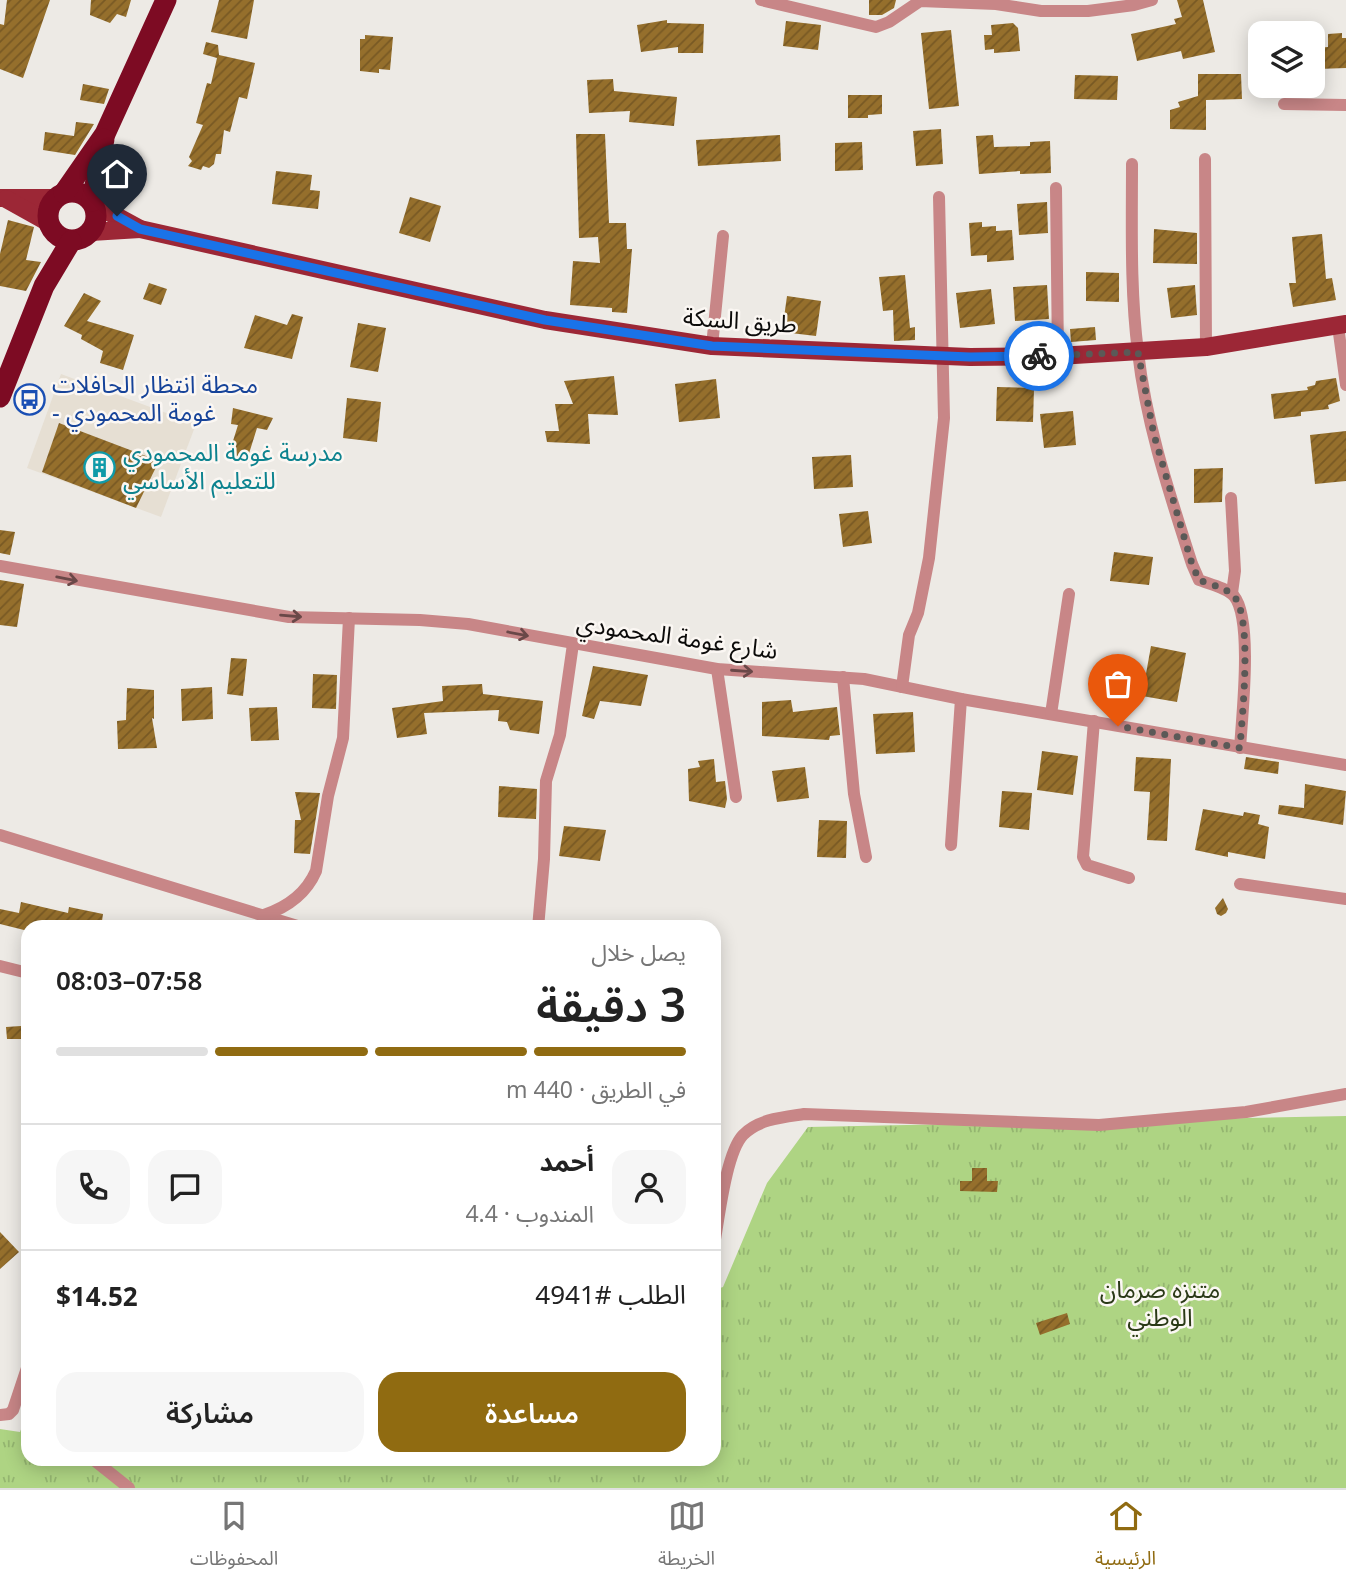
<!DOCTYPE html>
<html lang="ar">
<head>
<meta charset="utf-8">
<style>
  body { margin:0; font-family:"Noto Sans","Noto Sans Arabic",sans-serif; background:#f6f6f6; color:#222; direction:rtl; height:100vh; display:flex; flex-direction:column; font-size:26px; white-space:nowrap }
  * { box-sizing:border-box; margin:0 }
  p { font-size:23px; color:#767676 }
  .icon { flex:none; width:38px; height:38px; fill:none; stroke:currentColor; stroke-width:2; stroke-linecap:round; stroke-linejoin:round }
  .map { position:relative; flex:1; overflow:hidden; direction:ltr }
  .side { position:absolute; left:21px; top:920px; width:700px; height:546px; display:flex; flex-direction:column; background:#fff; border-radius:21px; box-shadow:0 4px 18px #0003; direction:rtl }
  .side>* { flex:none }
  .fabs { position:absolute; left:1248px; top:21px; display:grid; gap:14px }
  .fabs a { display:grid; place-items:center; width:77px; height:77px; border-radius:14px; background:#fff; box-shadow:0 4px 18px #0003; font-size:35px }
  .pin { position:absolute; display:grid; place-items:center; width:60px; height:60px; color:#fff; margin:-72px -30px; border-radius:50% 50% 50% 0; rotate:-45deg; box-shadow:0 0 7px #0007 }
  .pin .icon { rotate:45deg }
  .courier { position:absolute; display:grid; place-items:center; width:70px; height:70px; margin:-35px; border:5px solid #1a73e8; border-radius:50%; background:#fff; color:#222; box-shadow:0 2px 9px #0007 }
  .head em { font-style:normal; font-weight:600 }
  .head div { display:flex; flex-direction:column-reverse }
  .head { display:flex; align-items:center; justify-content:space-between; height:119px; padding:0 35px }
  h1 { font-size:46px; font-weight:600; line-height:52px }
  .bar { display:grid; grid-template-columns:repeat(4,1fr); gap:10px 7px; align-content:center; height:84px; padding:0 35px }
  .bar i { height:9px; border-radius:5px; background:#e0e0e0 }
  .bar .selected { background:#906b11 }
  .bar p { grid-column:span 4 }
  .line { display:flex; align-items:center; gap:18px; padding:0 35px; border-top:2px solid #e0e0e0 }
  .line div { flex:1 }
  .round { display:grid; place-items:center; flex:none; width:74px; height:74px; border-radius:21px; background:#f6f6f6 }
  .button { display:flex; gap:14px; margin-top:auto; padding:14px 35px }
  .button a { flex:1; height:80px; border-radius:21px; background:#906b11; color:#fff; font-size:28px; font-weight:600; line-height:80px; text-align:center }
  .button a+a { background:#f6f6f6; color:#222 }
  .tabs { display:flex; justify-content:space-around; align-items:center; height:98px; border-top:2px solid #e0e0e0; background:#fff; font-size:19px; color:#767676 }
  .tabs a { display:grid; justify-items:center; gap:4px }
  .tabs .selected { color:#906b11 }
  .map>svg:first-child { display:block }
  .built { fill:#e6dfd3 }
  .park { fill:url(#park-tufts) }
  .building { fill:url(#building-hatch) }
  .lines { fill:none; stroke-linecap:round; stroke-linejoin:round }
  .street { stroke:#c88687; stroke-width:12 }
  .primary { stroke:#9c2736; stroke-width:18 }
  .highway { stroke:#7d0b23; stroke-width:21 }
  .oneway { stroke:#6a4848 }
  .done { stroke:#5b5957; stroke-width:7; stroke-dasharray:0 12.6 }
  .route { stroke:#1a73e8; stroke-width:9 }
  .labels { text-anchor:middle; stroke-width:5; stroke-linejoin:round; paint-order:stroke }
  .street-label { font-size:24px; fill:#0c0b0a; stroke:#fbf7f3 }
  .transit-label { font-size:24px; fill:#164399; stroke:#fbf7f3; text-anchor:start }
  .culture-label { font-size:24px; fill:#0d838f; stroke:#fbf7f3; text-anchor:start }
  .park-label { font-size:24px; fill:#2a3916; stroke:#fbf7f3 }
</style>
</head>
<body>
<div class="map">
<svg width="1346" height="1488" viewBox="0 0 1346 1488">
  <defs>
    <pattern id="park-tufts" width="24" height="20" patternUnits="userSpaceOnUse" patternTransform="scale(1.75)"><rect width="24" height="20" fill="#aed483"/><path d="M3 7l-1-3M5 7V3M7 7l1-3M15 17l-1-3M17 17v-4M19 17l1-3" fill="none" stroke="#94b570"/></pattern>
    <pattern id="building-hatch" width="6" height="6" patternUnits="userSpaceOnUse" patternTransform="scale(1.75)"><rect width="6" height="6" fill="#956f2c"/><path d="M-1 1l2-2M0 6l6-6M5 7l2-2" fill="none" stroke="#785924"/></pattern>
  </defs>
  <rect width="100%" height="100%" fill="#edeae5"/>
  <path class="built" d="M 61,374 L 196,424 L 161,517 L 27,468 Z"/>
  <path class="park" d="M 1346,1116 L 1346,1488 L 0,1488 L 0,1429 L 20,1432 L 28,1411 L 28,1460 L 714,1460 L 714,1290 L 723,1287 L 767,1183 L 808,1127 Z"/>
  <g class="building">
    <path d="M 7,0 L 50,0 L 23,78 L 0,69 L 0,24 L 4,25 Z"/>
    <path d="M 91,0 L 131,0 L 126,17 L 117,14 L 110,23 L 90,15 Z"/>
    <path d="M 219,0 L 254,0 L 247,39 L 211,32 Z"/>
    <path d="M 869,0 L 896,0 L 894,8 L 882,15 L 869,15 Z"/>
    <path d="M 1177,0 L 1203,0 L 1215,52 L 1183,59 L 1181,51 L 1137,61 L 1131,34 L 1176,24 L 1174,19 L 1182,17 Z"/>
    <path d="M 667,20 L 667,23 L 704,24 L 703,53 L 678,53 L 678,47 L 641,52 L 637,25 Z"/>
    <path d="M 786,21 L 821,25 L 818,50 L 783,46 Z"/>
    <path d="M 1013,23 L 1018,28 L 1020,51 L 994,53 L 994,49 L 985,50 L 984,35 L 992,35 L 991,25 Z"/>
    <path d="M 951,30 L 959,106 L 929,109 L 921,33 Z"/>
    <path d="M 1342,33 L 1342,38 L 1346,38 L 1346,68 L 1318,69 L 1316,48 L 1328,47 L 1328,34 Z"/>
    <path d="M 365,35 L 393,37 L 390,70 L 379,69 L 379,73 L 360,71 L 360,39 L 365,39 Z"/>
    <path d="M 1249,41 L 1260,41 L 1260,63 L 1248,62 Z"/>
    <path d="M 206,42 L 218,45 L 219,55 L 255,63 L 247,99 L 239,97 L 230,132 L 224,130 L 221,154 L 216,154 L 214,164 L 209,168 L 203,166 L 201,170 L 188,166 L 192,161 L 189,157 L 203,125 L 196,123 L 207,83 L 211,84 L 217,58 L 203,54 Z"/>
    <path d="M 1198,74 L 1241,74 L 1242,99 L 1206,100 L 1206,130 L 1170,129 L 1170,110 L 1180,107 L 1178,102 L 1198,96 Z"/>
    <path d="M 1075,75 L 1118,76 L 1117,100 L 1074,99 Z"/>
    <path d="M 613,79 L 614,91 L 677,97 L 674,126 L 629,122 L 630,111 L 589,113 L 587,80 Z"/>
    <path d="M 83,84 L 109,89 L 104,104 L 80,100 Z"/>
    <path d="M 848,95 L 882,95 L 882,114 L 868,115 L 868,118 L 848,118 Z"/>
    <path d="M 76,122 L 94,124 L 75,155 L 43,150 L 45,132 L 74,136 Z"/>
    <path d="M 941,129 L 943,164 L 916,166 L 913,131 Z"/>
    <path d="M 576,134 L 605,134 L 609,223 L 626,223 L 627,249 L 632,249 L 627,313 L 612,312 L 612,308 L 570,305 L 573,261 L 600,263 L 598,237 L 579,238 Z"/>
    <path d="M 780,135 L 781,161 L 698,166 L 696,140 Z"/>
    <path d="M 993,135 L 994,147 L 1030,146 L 1030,142 L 1050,141 L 1051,173 L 1020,174 L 1020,171 L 979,174 L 976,136 Z"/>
    <path d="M 862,142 L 863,170 L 835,171 L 835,143 Z"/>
    <path d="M 276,171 L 312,175 L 310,190 L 320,191 L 318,209 L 272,204 Z"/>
    <path d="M 410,197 L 441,206 L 430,242 L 399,233 Z"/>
    <path d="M 1047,202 L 1048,233 L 1019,235 L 1017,204 Z"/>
    <path d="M 8,220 L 34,227 L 26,260 L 41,262 L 26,291 L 0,286 L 0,254 Z"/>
    <path d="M 982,222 L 982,227 L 996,226 L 996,231 L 1012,230 L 1014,260 L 987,262 L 987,255 L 971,256 L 969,223 Z"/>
    <path d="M 1154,229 L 1197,233 L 1197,264 L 1153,263 Z"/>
    <path d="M 1322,234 L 1326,279 L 1332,278 L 1336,300 L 1293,307 L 1289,283 L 1296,283 L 1292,237 Z"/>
    <path d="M 1086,272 L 1119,273 L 1119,302 L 1086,301 Z"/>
    <path d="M 905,275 L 910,328 L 915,327 L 915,340 L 894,341 L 893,310 L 883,311 L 879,277 Z"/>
    <path d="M 149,283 L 167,289 L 161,305 L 143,299 Z"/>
    <path d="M 1047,285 L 1049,319 L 1015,321 L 1013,287 Z"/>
    <path d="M 1195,285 L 1197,315 L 1171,318 L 1167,288 Z"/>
    <path d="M 991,289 L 995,324 L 960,328 L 956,293 Z"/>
    <path d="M 84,293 L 101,301 L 87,321 L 134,335 L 123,370 L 100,363 L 103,351 L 81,339 L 82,335 L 64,326 Z"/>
    <path d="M 787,296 L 821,301 L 816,336 L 782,332 Z"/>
    <path d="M 292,314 L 303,317 L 292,359 L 244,348 L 255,315 L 287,325 Z"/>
    <path d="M 358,323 L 386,328 L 378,372 L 350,367 Z"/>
    <path d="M 1095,327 L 1096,340 L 1071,342 L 1070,329 Z"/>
    <path d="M 614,376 L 618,415 L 588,414 L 590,444 L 547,442 L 545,431 L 559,431 L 555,404 L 573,404 L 564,381 Z"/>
    <path d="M 1336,378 L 1340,401 L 1328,405 L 1329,409 L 1301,412 L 1301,416 L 1274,419 L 1271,394 L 1308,390 L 1307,387 L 1315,385 L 1316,381 Z"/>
    <path d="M 716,379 L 720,418 L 679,422 L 675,384 Z"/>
    <path d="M 997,387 L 1034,388 L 1033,422 L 996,421 Z"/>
    <path d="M 347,398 L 381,402 L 377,442 L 343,438 Z"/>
    <path d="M 233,408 L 273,418 L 267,430 L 257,428 L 246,463 L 228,457 L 238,425 L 231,424 Z"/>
    <path d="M 1073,411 L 1076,445 L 1044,448 L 1040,414 Z"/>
    <path d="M 59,423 L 159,461 L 136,508 L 42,472 Z"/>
    <path d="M 1346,431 L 1346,481 L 1315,484 L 1310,435 Z"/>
    <path d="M 851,455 L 853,487 L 814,489 L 812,457 Z"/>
    <path d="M 1223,468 L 1222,502 L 1194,503 L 1194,469 Z"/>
    <path d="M 868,511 L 872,543 L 843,547 L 839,514 Z"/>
    <path d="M 0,530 L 15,532 L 10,555 L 0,553 Z"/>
    <path d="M 1114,552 L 1153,557 L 1149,585 L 1110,581 Z"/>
    <path d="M 0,580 L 24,584 L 17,627 L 0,625 Z"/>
    <path d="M 1151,646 L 1186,653 L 1177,702 L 1142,696 Z"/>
    <path d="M 231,658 L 247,659 L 243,696 L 227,694 Z"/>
    <path d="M 593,666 L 648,675 L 641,706 L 600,701 L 594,719 L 582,716 Z"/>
    <path d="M 313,674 L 337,675 L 336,709 L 312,708 Z"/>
    <path d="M 482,684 L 483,694 L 543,701 L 539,734 L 510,730 L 507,722 L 498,721 L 499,710 L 424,713 L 427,734 L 397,738 L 392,708 L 443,701 L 442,686 Z"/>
    <path d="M 212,687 L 213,719 L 182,721 L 181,689 Z"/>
    <path d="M 127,688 L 154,690 L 154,719 L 152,718 L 157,748 L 118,749 L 117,721 L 126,720 Z"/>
    <path d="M 791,700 L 793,712 L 837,707 L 840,735 L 830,736 L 829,740 L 762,736 L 762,702 Z"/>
    <path d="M 277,707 L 279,740 L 251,741 L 249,708 Z"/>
    <path d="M 913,712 L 915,752 L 876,754 L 873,714 Z"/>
    <path d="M 1042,751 L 1078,756 L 1073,795 L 1037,790 Z"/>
    <path d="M 1136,757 L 1171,759 L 1167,841 L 1147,840 L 1150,792 L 1134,791 Z"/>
    <path d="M 1246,757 L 1279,762 L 1278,774 L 1244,769 Z"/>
    <path d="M 714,759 L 716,782 L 725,781 L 727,799 L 725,808 L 689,801 L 688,769 L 700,767 L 698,761 Z"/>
    <path d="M 805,767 L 809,798 L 777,802 L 772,771 Z"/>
    <path d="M 1305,784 L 1346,791 L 1343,825 L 1278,814 L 1279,805 L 1304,808 Z"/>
    <path d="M 499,786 L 537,789 L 536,819 L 498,817 Z"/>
    <path d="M 1002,791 L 1032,793 L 1029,830 L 999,827 Z"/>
    <path d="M 295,792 L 320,793 L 310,854 L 294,853 L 295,820 L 301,820 Z"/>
    <path d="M 1203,809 L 1243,816 L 1244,812 L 1260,815 L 1258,824 L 1269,827 L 1265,859 L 1228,852 L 1228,857 L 1195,850 Z"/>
    <path d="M 819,820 L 847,821 L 846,858 L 817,857 Z"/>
    <path d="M 564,826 L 606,830 L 600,861 L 559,856 Z"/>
    <path d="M 1223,898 L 1228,909 L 1226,913 L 1221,916 L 1217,914 L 1215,908 Z"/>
    <path d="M 21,902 L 68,913 L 69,907 L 103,914 L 101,928 L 28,928 L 28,931 L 0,924 L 0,909 L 19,913 Z"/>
    <path d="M 21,1026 L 22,1039 L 7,1039 L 6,1027 Z"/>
    <path d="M 972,1168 L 987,1168 L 987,1181 L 998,1181 L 997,1192 L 960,1191 L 960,1181 L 972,1181 Z"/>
    <path d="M 0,1232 L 19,1252 L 0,1269 Z"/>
    <path d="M 1067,1313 L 1070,1324 L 1040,1335 L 1036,1323 Z"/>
  </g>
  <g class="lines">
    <g class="street">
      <path d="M 761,0 L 876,27 L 889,22 L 920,1 L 996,4 L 1041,11 L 1088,11 L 1134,5 L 1152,0"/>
      <path d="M 1284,104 L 1346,105"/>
      <path d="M 1205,159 L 1206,347"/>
      <path d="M 1132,164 C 1132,226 1130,290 1138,352 C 1146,424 1170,495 1192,564 L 1199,580 C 1209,584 1227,588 1234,596 C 1253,619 1242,716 1240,748"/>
      <path d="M 1056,188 L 1058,356"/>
      <path d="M 1338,326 L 1346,385"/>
      <path d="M 712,346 L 723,236"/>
      <path d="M 1231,498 L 1235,571 L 1232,593"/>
      <path d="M 0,566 L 289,617 L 420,620 L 468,624 L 717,669 L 864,679 L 961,699 L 1346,765"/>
      <path d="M 717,669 L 736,797"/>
      <path d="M 843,677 L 854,794 L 866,857"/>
      <path d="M 902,687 L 909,635 L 918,613 L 929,558 L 944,418 L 939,197"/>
      <path d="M 1051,714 L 1069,594"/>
      <path d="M 1094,721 L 1083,857 L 1087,865 L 1129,878"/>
      <path d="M 0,835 L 304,928"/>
      <path d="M 951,845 L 961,699"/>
      <path d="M 1240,884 L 1346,899"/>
      <path d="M 264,915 C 288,907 306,894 316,871 L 328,796 L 343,738 L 349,618"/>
      <path d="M 538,928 L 544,859 L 546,781 L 560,735 L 573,644"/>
      <path d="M 0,966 L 28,973"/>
      <path d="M 714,1245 C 719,1218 726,1153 743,1135 C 758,1119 784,1117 804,1114 L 1099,1125 L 1246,1112 L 1346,1094"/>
      <path d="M 0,1415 L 9,1414 L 13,1410 L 28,1365"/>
      <path d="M 94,1460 L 129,1488"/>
    </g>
    <g class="primary">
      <path d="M 0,198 L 56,198"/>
      <path d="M 6,199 L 49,223"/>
      <path d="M 94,204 L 140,229 L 545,320 L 712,346 L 970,357 L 1058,356 L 1206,347 L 1346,324"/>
      <path d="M 91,232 L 140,229"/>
    </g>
    <g class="highway">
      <circle cx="72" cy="216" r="24"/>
      <path d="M 64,193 L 105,134 L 166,0"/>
      <path d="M 92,201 L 104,139"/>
      <path d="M 0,397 L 44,286 L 71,241"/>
    </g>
  </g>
  <defs><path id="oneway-shaft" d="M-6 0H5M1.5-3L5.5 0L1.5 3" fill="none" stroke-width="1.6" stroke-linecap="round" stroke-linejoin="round" transform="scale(1.75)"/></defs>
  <g class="oneway">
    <use href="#oneway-shaft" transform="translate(67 579) rotate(11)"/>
    <use href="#oneway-shaft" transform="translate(291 616) rotate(5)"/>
    <use href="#oneway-shaft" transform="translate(518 634) rotate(11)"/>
    <use href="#oneway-shaft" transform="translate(742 671) rotate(4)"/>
  </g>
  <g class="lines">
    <path class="done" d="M 1039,356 L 1138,352 L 1154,435 L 1192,564 L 1199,580 C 1209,584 1227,588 1234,596 C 1253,619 1242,715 1240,748 L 1118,726"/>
    <path class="route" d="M 117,216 L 140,229 L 545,320 L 712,346 L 970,357 L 1039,356"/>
  </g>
  <defs>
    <symbol id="bus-ring" viewBox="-11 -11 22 22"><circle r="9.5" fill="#fbf7f3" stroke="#1a4fb4" stroke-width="1.5"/><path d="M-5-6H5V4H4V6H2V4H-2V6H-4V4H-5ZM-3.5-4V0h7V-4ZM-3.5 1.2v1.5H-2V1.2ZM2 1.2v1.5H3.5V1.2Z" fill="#1a4fb4"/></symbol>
    <symbol id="building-ring" viewBox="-11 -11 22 22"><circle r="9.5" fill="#fbf7f3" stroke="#0f9aa8" stroke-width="1.5"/><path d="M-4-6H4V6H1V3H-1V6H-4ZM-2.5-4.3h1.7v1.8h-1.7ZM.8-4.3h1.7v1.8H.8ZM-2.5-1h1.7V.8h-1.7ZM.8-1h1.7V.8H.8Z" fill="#0f9aa8"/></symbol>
  </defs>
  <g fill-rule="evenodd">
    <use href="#bus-ring" x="12" y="382" width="35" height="35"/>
    <use href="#building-ring" x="82" y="450" width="35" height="35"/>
  </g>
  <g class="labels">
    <g class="street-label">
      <text transform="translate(740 321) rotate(4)" y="8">طريق السكة</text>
      <text transform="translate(677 637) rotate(8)" y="8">شارع غومة المحمودي</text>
    </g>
    <g class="transit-label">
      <text x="52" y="393">محطة انتظار الحافلات<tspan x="52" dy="28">- غومة المحمودي</tspan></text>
    </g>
    <g class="culture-label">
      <text x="123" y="461">مدرسة غومة المحمودي<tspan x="123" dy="28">للتعليم الأساسي</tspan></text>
    </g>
    <g class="park-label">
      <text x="1160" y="1298">متنزه صرمان<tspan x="1160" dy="28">الوطني</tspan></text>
    </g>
  </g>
</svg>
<div class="fabs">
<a><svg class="icon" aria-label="layers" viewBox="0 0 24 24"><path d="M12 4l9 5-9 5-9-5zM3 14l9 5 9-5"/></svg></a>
</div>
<div class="pin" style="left:1118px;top:726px;background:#ea580c"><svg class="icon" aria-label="bag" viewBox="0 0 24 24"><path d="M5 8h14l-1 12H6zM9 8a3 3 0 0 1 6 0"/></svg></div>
<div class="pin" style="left:117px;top:216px;background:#1f2937"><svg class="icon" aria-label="home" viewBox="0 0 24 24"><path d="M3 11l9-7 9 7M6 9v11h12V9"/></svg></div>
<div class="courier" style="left:1039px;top:356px"><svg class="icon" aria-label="bike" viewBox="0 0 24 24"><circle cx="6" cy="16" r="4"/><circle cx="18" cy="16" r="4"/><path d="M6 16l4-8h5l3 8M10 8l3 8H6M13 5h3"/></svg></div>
<section class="side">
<div class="head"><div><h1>3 دقيقة</h1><p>يصل خلال</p></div><em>07:58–08:03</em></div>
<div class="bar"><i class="selected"></i><i class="selected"></i><i class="selected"></i><i></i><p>في الطريق · 440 m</p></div>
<div class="line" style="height:126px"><a class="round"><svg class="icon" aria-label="person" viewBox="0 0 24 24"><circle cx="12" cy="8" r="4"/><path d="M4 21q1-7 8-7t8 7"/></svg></a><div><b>أحمد</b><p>المندوب · 4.4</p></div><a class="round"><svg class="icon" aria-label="chat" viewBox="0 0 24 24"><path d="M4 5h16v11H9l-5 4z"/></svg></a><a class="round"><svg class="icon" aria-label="phone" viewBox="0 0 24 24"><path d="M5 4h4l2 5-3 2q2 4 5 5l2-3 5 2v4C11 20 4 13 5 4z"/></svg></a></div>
<div class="line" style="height:91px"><div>الطلب #4941</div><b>$14.52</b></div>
<div class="button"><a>مساعدة</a><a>مشاركة</a></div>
</section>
</div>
<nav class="tabs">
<a class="selected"><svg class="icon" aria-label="home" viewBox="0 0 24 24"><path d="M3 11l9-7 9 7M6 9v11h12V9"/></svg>الرئيسية</a>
<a><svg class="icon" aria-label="map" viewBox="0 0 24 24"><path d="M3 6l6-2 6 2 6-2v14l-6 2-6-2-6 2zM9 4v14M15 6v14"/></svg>الخريطة</a>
<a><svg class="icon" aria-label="saved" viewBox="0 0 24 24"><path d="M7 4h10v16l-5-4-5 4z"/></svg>المحفوظات</a>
</nav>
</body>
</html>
